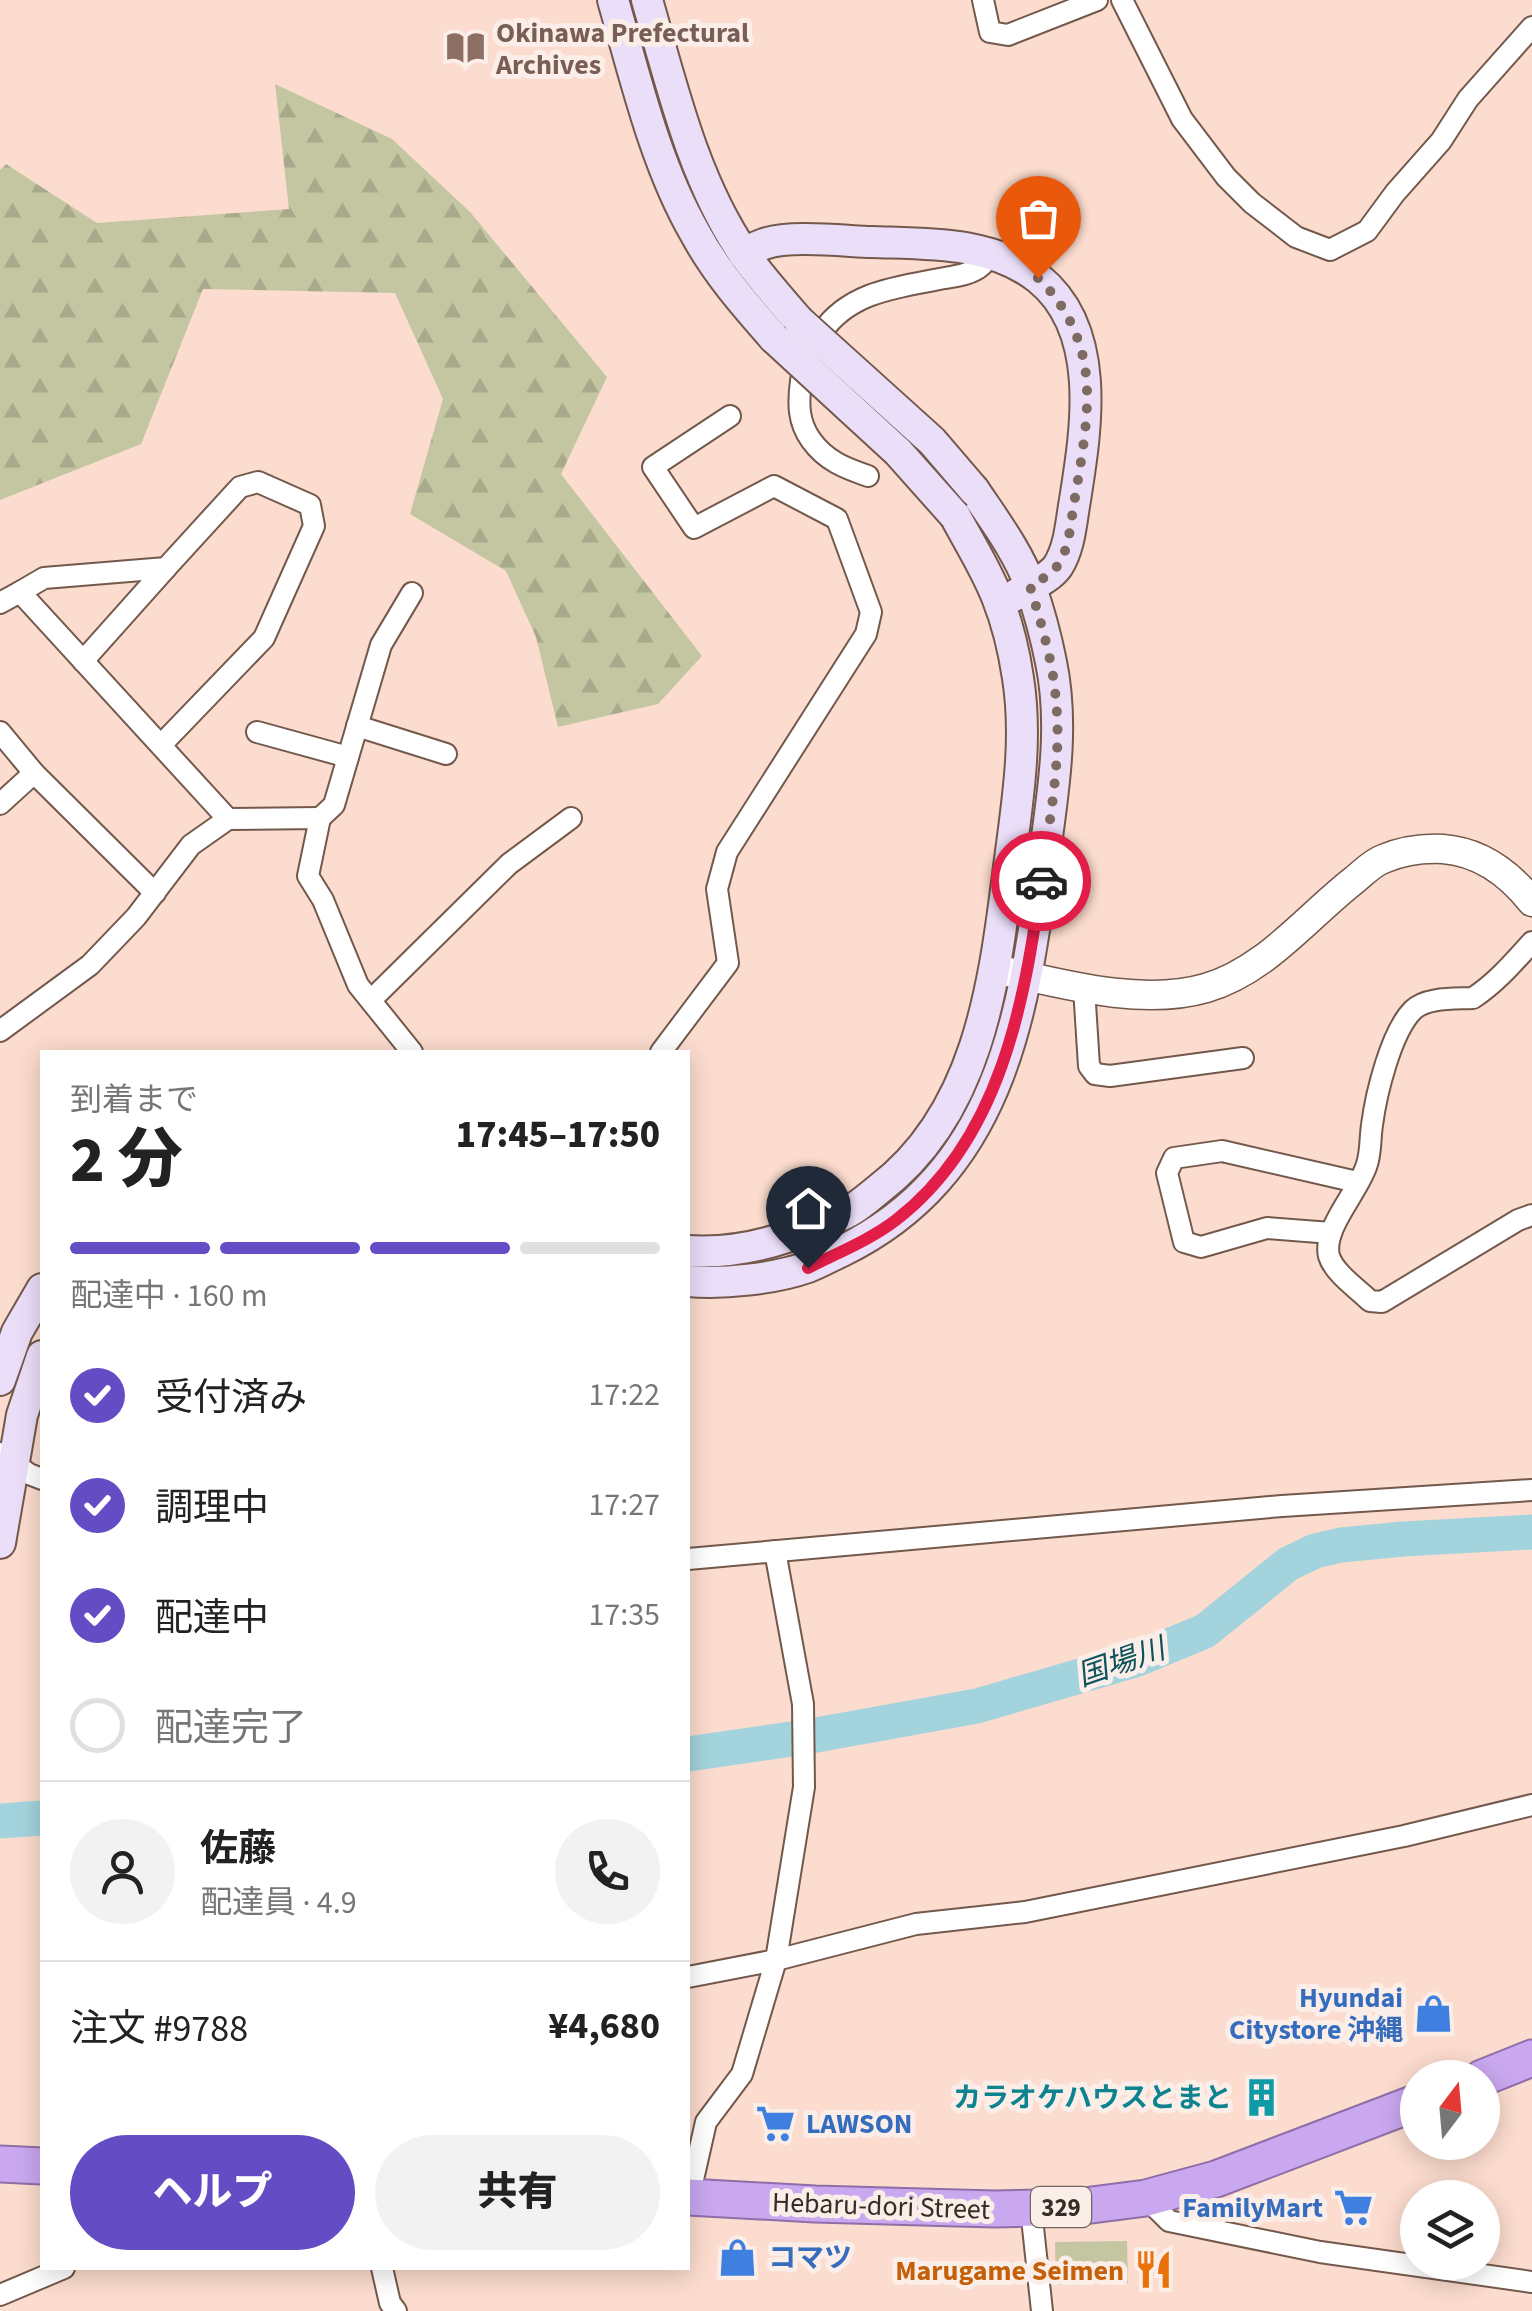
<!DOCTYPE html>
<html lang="ja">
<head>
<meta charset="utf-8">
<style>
  body { margin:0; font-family:"Source Sans 3","Noto Sans JP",sans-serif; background:#f2f2f2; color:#222; height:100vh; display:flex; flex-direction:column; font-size:38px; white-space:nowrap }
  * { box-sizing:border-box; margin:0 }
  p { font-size:32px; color:#767676 }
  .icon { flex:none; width:55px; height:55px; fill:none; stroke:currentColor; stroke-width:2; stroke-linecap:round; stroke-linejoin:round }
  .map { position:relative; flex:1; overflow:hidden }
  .panel { position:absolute; left:40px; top:1050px; width:650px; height:1220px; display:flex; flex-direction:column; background:#fff; border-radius:0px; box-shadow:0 5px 25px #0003 }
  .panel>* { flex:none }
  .needle { width:65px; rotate:16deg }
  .fabs { position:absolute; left:1400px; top:2060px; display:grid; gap:20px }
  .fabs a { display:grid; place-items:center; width:100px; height:100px; border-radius:50%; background:#fff; box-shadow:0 5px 25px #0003; font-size:50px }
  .pin { position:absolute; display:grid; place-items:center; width:85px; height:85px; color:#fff; margin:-102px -42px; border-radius:50% 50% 50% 0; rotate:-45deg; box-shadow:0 0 10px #0007 }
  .pin .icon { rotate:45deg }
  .courier { position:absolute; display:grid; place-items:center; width:100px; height:100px; margin:-50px; border:8px solid #e11d48; border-radius:50%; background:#fff; color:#222; box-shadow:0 2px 12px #0007 }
  .overview em { font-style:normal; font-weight:800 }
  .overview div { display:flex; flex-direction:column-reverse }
  .overview { display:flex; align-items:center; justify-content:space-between; height:170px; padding:0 30px }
  h1 { font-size:65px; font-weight:800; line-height:75px }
  .bar { display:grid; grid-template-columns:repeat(4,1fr); gap:15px 10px; align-content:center; height:120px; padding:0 30px }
  .bar i { height:12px; border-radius:8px; background:#e0e0e0 }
  .bar .on { background:#644cc5 }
  .bar p { grid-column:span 4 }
  .line { display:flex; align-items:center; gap:25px; padding:0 30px; border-top:2px solid #e0e0e0 }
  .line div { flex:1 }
  .round { display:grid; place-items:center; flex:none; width:105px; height:105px; border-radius:52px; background:#f2f2f2 }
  ol { padding:0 30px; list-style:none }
  li { display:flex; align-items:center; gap:30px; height:110px }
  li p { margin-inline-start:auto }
  li .icon { padding:10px; border-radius:50%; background:#644cc5; color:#fff; stroke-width:4 }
  li:last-child { color:#767676 }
  li i { width:55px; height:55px; border:5px solid #e0e0e0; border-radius:50% }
  .button { display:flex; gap:20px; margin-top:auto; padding:20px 30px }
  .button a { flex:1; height:115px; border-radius:60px; background:#644cc5; color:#fff; font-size:40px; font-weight:800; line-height:115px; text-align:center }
  .button a+a { background:#f2f2f2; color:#222 }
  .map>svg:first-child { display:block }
  .grass { fill:#c3c6a1 }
  .forest { fill:url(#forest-firs) }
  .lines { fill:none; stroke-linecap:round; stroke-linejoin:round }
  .river { stroke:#a3d4dd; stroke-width:35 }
  .minor-casing { stroke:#73584c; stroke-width:24 }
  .tertiary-casing { stroke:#73584c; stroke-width:31 }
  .secondary-casing { stroke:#73584c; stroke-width:34 }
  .trunk-casing { stroke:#8e6ea7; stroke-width:39 }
  .minor { stroke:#fff; stroke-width:20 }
  .tertiary { stroke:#fff; stroke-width:28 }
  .secondary { stroke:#ebdef9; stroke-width:30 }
  .trunk { stroke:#caa8f0; stroke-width:35 }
  .secondary-bridge-casing { stroke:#73584c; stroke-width:34; stroke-linecap:butt }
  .secondary-bridge { stroke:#ebdef9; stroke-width:30 }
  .done { stroke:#7d6a61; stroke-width:10; stroke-dasharray:0 18 }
  .route { stroke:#e11d48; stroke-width:12 }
  .labels { text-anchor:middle; stroke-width:10; stroke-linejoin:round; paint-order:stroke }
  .shield { fill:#fbeee8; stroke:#726661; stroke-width:2.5 }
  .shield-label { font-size:25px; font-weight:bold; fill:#382c27 }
  .education-label { font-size:28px; font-weight:bold; fill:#785e54; stroke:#fbeee8; text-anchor:start }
  .shop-label { font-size:28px; font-weight:bold; fill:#366cbe; stroke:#fbeee8; text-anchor:end }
  .culture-label { font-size:28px; font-weight:bold; fill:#0d838f; stroke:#fbeee8; text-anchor:end }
  .street-label { font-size:28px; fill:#382c27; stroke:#fbeee8 }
  .food-label { font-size:28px; font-weight:bold; fill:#c56008; stroke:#fbeee8; text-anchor:end }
  .water-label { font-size:30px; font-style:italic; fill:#0c535c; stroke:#fbeee8 }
</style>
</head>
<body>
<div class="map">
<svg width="1532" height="2311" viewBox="0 0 1532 2311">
  <defs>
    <pattern id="forest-firs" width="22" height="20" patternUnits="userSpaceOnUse" patternTransform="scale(2.5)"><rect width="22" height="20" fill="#c3c6a1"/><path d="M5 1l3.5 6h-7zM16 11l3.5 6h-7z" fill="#a8aa8b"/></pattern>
  </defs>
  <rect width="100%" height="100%" fill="#fcdcce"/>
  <path class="grass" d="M 1127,2241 L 1128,2283 L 1056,2285 L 1055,2242 Z"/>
  <path class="forest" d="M 275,84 L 392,139 L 470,212 L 607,377 L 561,474 L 702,656 L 658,704 L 558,727 L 536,637 L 506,571 L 410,514 L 443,399 L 395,293 L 203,289 L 141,444 L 0,500 L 0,170 L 6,164 L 97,223 L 289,209 Z"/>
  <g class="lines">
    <g class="river">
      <path d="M 688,1754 L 805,1737 L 977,1706 L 1135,1660 L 1205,1631 L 1288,1564 L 1315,1551 L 1341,1545 L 1403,1539 L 1532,1532"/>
      <path d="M 0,1821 L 42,1818"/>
    </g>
    <defs>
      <g id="minor">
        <path d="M 983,0 L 990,32 L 1008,35 L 1097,0"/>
        <path d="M 1122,0 L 1182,119 L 1226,177 L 1252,203 L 1296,237 L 1330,250 L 1367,231 L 1395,193 L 1441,141 L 1468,99 L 1532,27"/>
        <path d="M 868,476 C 845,468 826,461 811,440 C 798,422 798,403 801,381 C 803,364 812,346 822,332 C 850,291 899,287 945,278 C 957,276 972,274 981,266 C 985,263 987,258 990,254"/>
        <path d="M 20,592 L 44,578 L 166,568 L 240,487 L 258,482 L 310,505 L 314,526 L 264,638 L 161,745"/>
        <path d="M 0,603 L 20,592 L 228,819"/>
        <path d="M 83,661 L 166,568"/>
        <path d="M 357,726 L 446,754"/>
        <path d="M 0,732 L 34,773 L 155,893"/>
        <path d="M 257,732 L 348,757"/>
        <path d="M 0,804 L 34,773"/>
        <path d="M 320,818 L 334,805 L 381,645 L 412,593"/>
        <path d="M 1532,942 C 1514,962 1496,983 1473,998 C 1455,999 1426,997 1413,1010 C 1391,1032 1376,1094 1372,1125 C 1370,1138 1371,1152 1367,1164 C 1360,1190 1322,1228 1329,1256 C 1334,1273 1358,1289 1370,1301 L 1382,1302 L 1518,1220 L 1532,1215"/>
        <path d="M 1084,988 L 1089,1066 L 1095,1074 L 1110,1076 L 1243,1058"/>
        <path d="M 371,1000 L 509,864 L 571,818"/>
        <path d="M 0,1031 L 90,965 L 136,917 L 191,845 L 228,819 L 320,818 L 308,876 L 323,900 L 358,985 L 412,1052"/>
        <path d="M 661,1052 L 728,963 L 717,889 L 727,852 L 866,634 L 871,612 L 837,519 L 774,486 L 694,528 L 653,467 L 730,416"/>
        <path d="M 1331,1233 L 1267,1228 L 1201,1247 L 1184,1242 L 1167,1173 L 1174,1158 L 1222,1151 L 1357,1182"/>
        <path d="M 0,1453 L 29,1474 L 42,1479"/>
        <path d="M 688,1559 L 1282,1506 L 1532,1490"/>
        <path d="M 688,1977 L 776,1960 L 916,1924 L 1025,1912 L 1404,1836 L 1532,1805"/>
        <path d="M 689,2197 L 706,2122 L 742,2074 L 776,1960 L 804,1787 L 803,1704 L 775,1551"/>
        <path d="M 1146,2198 L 1169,2221 L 1320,2252 L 1532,2282"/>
        <path d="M 1031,2209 L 1042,2311"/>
        <path d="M 382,2268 L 390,2303 L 396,2311"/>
        <path d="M 0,2295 L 64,2268"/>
      </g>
      <path id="tertiary" d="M 995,969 C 1059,983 1141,1007 1206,988 C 1265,971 1306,918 1353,881 C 1362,874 1372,863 1383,859 C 1402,851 1424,848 1443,849 C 1481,852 1509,873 1532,902"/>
      <g id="secondary">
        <path d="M 613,0 C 635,76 655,164 695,233 C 716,272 745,305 774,338"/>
        <path d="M 647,0 C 672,86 693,179 744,254 C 761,278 780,299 799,321"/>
        <path d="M 744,254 C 751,250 757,246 764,244 C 789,235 843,241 871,242 C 928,244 991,241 1038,278 C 1103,330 1086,430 1075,500 C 1071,522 1070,547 1058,566 C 1049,579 1028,587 1014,596"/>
        <path d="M 688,1251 C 731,1254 773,1244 813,1227 C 825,1222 838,1218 848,1212 C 859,1206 869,1197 879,1189 C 979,1113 994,984 1009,867 C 1017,804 1028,741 1018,678 C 1014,651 1007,622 997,597 C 986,569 969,542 955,516"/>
        <path d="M 688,1281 C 723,1284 774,1279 808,1267 C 819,1263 831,1256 842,1251 C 997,1175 1023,1021 1043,866 C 1052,798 1065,729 1051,662 C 1046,637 1039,611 1031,588 C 1019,553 994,520 974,490"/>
        <path d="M 0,1380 L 17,1332 L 42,1289"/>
        <path d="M 0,1543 L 22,1415 L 42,1356"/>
      </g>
      <g id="trunk">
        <path d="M 1482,2078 L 1532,2058"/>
        <path d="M 0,2164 L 42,2166"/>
        <path d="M 688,2197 L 815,2204 L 994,2209 L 1076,2207 L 1146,2198 L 1216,2179 L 1418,2102"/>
      </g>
    </defs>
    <use href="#minor" class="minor-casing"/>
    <use href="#tertiary" class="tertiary-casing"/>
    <use href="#secondary" class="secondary-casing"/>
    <use href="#trunk" class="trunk-casing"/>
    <use href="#minor" class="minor"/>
    <use href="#tertiary" class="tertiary"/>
    <use href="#secondary" class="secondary"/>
    <use href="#trunk" class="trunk"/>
    <defs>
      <g id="secondary-bridge">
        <path d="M 799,321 L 932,441 L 974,490"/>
        <path d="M 774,338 L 898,452 L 955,516"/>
      </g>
    </defs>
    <use href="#secondary-bridge" class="secondary-bridge-casing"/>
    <use href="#secondary-bridge" class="secondary-bridge"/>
  </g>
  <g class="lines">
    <path class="done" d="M 1038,278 C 1061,300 1076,327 1083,357 C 1094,404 1080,464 1073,510 C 1070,528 1069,546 1060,562 C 1053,574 1042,579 1030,586 C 1041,623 1053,661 1056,701 C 1062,760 1049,822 1041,881"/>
    <path class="route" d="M 808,1268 C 837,1253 870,1240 896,1220 C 1000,1140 1025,1003 1041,881"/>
  </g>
  <defs>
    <symbol id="library-bare" viewBox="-9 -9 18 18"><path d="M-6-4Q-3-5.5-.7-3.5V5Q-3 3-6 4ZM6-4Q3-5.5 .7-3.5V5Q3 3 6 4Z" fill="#8d6e63" stroke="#fbeee8" stroke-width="2.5" paint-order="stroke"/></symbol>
    <symbol id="shop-bare" viewBox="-9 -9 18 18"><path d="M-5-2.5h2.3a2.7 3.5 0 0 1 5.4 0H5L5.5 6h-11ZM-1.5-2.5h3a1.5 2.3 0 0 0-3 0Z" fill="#3f7fe0" stroke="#fbeee8" stroke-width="2.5" paint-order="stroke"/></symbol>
    <symbol id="building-bare" viewBox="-9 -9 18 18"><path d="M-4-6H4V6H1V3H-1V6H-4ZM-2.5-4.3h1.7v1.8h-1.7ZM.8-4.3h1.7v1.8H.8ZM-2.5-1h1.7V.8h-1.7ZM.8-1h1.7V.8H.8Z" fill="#0f9aa8" stroke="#fbeee8" stroke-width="2.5" paint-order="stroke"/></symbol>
    <symbol id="supermarket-bare" viewBox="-9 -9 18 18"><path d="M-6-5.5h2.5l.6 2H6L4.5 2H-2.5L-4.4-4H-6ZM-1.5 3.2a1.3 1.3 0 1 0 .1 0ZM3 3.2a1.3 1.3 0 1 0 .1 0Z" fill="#3f7fe0" stroke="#fbeee8" stroke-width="2.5" paint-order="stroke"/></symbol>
    <symbol id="restaurant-bare" viewBox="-9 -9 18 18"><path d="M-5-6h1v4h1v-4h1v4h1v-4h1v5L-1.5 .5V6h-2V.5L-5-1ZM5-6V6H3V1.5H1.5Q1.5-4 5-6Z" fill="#e8710a" stroke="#fbeee8" stroke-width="2.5" paint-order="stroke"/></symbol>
  </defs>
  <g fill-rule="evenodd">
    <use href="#library-bare" x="438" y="20" width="55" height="55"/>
    <use href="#shop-bare" x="1406" y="1986" width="55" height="55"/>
    <use href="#building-bare" x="1234" y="2070" width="55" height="55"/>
    <use href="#supermarket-bare" x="748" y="2096" width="55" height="55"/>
    <use href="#supermarket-bare" x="1326" y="2180" width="55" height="55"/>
    <use href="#shop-bare" x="710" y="2230" width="55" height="55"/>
    <use href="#restaurant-bare" x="1126" y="2242" width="55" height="55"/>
  </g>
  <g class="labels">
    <rect class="shield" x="1031" y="2187" width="60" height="40" rx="8"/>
    <g class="shield-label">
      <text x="1061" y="2216">329</text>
    </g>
    <g class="education-label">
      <text x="496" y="42">Okinawa Prefectural<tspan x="496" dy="32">Archives</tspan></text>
    </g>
    <g class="shop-label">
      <text x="1403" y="2007">Hyundai<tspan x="1403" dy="32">Citystore 沖縄</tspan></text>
      <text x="806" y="2133" text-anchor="start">LAWSON</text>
      <text x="1323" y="2217">FamilyMart</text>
      <text x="768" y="2267" text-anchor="start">コマツ</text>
    </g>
    <g class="culture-label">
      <text x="1232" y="2107">カラオケハウスとまと</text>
    </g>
    <g class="street-label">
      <text transform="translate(881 2205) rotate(2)" y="10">Hebaru-dori Street</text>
    </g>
    <g class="food-label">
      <text x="1124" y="2280">Marugame Seimen</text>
    </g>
    <g class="water-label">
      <text transform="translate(1121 1662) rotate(-19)" y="10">国場川</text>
    </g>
  </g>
</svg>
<div class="fabs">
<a><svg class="needle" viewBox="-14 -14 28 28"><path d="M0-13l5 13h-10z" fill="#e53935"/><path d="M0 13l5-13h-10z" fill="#767676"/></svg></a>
<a><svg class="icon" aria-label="layers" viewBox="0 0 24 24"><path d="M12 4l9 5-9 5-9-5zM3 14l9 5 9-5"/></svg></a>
</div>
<div class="pin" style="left:1038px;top:278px;background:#ea580c"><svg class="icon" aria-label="bag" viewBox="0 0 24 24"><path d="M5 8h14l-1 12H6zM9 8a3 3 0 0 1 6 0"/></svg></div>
<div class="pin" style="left:808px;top:1268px;background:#1f2937"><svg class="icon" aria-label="home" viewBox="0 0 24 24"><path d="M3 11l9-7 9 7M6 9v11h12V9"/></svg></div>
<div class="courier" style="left:1041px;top:881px"><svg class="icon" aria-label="car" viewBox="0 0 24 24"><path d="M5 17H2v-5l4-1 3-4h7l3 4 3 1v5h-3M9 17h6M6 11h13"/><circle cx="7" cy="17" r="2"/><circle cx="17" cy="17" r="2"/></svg></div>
<section class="panel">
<div class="overview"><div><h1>2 分</h1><p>到着まで</p></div><em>17:45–17:50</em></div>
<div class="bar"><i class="on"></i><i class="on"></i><i class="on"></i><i></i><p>配達中 · 160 m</p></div>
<ol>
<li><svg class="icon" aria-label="check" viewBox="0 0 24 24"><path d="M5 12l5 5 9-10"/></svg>受付済み<p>17:22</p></li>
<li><svg class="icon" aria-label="check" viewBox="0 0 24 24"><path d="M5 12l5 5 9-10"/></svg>調理中<p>17:27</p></li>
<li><svg class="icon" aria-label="check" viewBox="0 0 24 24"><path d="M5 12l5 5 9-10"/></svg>配達中<p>17:35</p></li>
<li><i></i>配達完了</li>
</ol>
<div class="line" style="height:180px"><a class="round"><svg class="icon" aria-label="person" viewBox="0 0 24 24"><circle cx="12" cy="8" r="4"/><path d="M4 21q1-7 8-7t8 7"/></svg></a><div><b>佐藤</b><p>配達員 · 4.9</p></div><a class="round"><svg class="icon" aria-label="phone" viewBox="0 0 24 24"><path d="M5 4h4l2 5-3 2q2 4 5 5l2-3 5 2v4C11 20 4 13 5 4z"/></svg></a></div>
<div class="line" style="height:130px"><div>注文 #9788</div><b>¥4,680</b></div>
<div class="button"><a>ヘルプ</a><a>共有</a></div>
</section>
</div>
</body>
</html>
